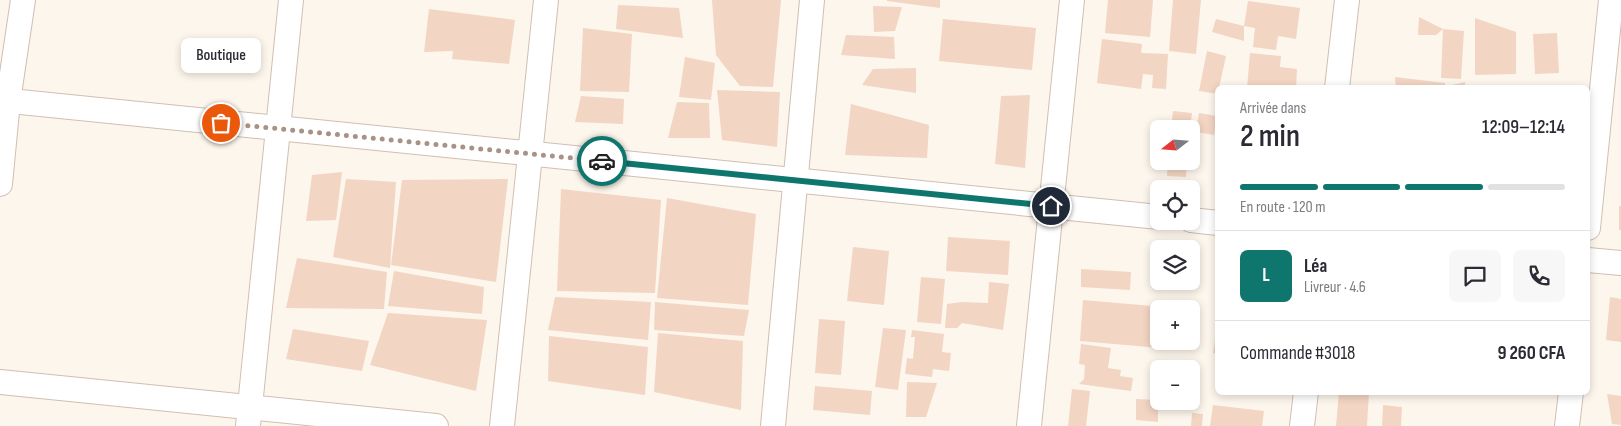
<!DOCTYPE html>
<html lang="fr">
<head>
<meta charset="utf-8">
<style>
  body { margin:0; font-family:"Sofia Sans Condensed",sans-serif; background:#f7f7f7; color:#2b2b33; height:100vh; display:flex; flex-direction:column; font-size:19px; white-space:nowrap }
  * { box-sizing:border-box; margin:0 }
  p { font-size:16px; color:#7c7c81 }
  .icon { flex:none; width:28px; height:28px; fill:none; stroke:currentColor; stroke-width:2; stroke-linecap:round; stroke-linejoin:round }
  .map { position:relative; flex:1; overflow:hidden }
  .panel { position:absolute; left:1215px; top:85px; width:375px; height:310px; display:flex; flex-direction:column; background:#fff; border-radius:8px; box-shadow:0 2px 8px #0003 }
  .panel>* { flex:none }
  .needle { width:32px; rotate:253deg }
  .controls { position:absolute; left:1150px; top:120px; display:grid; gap:10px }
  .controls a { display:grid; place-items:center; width:50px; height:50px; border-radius:8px; background:#fff; box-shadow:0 2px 8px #0003; font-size:25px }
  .pin { position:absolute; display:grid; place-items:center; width:42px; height:42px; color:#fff; margin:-21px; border:2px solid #fff; border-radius:50%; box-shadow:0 1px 5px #0007 }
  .courier { position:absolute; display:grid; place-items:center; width:50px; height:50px; margin:-25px; border:4px solid #0f766e; border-radius:50%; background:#fff; color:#222; box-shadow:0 1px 6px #0007 }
  .bubble { position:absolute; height:35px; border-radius:8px; background:#fff; box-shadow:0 2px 8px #0003; font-size:16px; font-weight:600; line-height:35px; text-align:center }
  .head em { font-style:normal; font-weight:600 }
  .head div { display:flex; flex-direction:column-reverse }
  .head { display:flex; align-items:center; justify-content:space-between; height:85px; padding:0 25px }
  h1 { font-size:32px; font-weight:600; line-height:38px }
  .bar { display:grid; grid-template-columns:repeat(4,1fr); gap:8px 5px; align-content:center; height:60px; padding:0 25px }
  .bar i { height:6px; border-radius:4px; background:#e1e1e2 }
  .bar .current { background:#0f766e }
  .bar p { grid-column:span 4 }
  .line { display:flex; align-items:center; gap:12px; padding:0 25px; border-top:1px solid #e1e1e2 }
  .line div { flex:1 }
  .round { display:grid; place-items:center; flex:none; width:52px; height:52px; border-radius:8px; background:#f7f7f7 }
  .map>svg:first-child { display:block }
  .building { fill:#f3d5c3 }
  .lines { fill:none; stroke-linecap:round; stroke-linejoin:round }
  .minor-casing { stroke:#d1beb0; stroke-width:26 }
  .minor { stroke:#fff; stroke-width:24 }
  .done { stroke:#a89285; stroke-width:5; stroke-dasharray:0 9 }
  .route { stroke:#0f766e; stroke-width:6 }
</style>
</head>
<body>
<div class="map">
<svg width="1621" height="426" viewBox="0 0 1621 426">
  <rect width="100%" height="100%" fill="#fdf6ec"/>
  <g class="building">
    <path d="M 712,0 L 781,0 L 773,87 L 740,86 L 716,55 Z"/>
    <path d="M 887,0 L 940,0 L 940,8 L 887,1 Z"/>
    <path d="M 1108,0 L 1153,0 L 1150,37 L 1105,33 Z"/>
    <path d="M 1173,0 L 1201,0 L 1196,54 L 1169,51 Z"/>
    <path d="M 1248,1 L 1300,8 L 1296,39 L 1278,36 L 1276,50 L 1253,47 L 1255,28 L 1244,26 Z"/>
    <path d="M 618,5 L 679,8 L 683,38 L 616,29 Z"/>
    <path d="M 873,6 L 902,7 L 895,31 L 874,32 Z"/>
    <path d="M 429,9 L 515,20 L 509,64 L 452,59 L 453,51 L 424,52 Z"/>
    <path d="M 1419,17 L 1443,29 L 1436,35 L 1418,35 Z"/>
    <path d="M 1475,18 L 1516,32 L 1516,74 L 1475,75 Z"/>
    <path d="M 943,19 L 1036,28 L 1032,70 L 939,61 Z"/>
    <path d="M 1216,19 L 1244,26 L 1244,41 L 1212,32 Z"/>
    <path d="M 583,28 L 632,34 L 629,92 L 580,91 Z"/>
    <path d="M 1443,29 L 1464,31 L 1461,79 L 1441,78 Z"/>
    <path d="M 1557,33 L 1559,73 L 1535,74 L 1533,34 Z"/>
    <path d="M 846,35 L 894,37 L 895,59 L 841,55 Z"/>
    <path d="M 1102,39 L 1142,44 L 1141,53 L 1168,54 L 1166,89 L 1152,88 L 1153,75 L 1143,74 L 1141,89 L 1097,83 Z"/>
    <path d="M 1207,51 L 1226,56 L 1219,88 L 1218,88 L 1218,94 L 1199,91 Z"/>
    <path d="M 1250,53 L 1281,56 L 1280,67 L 1297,69 L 1296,88 L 1247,88 Z"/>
    <path d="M 685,57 L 715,63 L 711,100 L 679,97 Z"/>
    <path d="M 916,68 L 916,93 L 862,85 L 873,69 Z"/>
    <path d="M 1395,77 L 1445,83 L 1445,88 L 1396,88 Z"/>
    <path d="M 1465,82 L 1465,88 L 1452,88 L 1452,85 Z"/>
    <path d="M 717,90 L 780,92 L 777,147 L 722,140 Z"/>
    <path d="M 1030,95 L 1025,168 L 995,164 L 1001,96 Z"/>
    <path d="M 581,96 L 624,99 L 623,124 L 575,122 Z"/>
    <path d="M 677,102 L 709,103 L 710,138 L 668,138 Z"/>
    <path d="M 851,104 L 929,125 L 927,158 L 845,155 Z"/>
    <path d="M 1173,111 L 1192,113 L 1190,129 L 1171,129 Z"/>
    <path d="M 1199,113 L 1217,116 L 1214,135 L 1196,132 Z"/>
    <path d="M 1168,161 L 1187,161 L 1186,177 L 1167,176 Z"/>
    <path d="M 342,172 L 336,220 L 306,221 L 312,175 Z"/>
    <path d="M 346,179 L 396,182 L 390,268 L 333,257 Z"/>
    <path d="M 508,179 L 496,282 L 391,265 L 402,180 Z"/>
    <path d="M 561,189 L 661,200 L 655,293 L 557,291 Z"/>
    <path d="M 667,198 L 756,214 L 748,305 L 657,298 Z"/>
    <rect x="1619" y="206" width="2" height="24"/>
    <path d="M 948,237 L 1010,241 L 1008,275 L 946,271 Z"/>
    <path d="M 853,247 L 889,251 L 884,305 L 847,301 Z"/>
    <path d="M 297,258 L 387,272 L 384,309 L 286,308 Z"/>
    <path d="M 1081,269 L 1131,272 L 1130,290 L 1081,287 Z"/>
    <path d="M 394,271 L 484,287 L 482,314 L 388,306 Z"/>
    <path d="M 921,277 L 945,279 L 941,324 L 917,322 Z"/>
    <path d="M 989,282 L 1009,284 L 1003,330 L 962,323 L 957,328 L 945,328 L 947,304 L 962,302 L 988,303 Z"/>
    <path d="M 555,297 L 651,302 L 648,340 L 548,330 Z"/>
    <path d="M 1610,297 L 1621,299 L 1621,342 L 1606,340 Z"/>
    <path d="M 1083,300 L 1164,307 L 1164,309 L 1159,309 L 1159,341 L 1172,341 L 1171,349 L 1080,341 Z"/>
    <path d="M 655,302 L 749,310 L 744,336 L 654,330 Z"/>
    <path d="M 388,313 L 487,320 L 476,391 L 370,365 Z"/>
    <path d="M 819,319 L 845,321 L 841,375 L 815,373 Z"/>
    <path d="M 883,328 L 906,330 L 898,390 L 875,387 Z"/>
    <path d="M 293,329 L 369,341 L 362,371 L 286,359 Z"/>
    <path d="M 912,330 L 944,334 L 942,352 L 951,353 L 949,371 L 933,369 L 932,377 L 905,374 L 907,358 L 913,359 L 915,337 L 911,337 Z"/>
    <path d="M 658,333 L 743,341 L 741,410 L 654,392 Z"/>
    <path d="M 1216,334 L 1218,334 L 1218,354 L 1213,353 Z"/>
    <path d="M 549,336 L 648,347 L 645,395 L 548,381 Z"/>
    <path d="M 1081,344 L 1111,348 L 1108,368 L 1121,370 L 1120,376 L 1133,378 L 1131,391 L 1079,384 L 1084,379 L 1085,365 L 1079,364 Z"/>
    <path d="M 907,382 L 937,383 L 926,417 L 906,417 Z"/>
    <path d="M 815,386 L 872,391 L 870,415 L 813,410 Z"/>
    <path d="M 1072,389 L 1090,391 L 1086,426 L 1068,426 Z"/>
    <path d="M 1339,392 L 1369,392 L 1367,426 L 1336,426 Z"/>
    <path d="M 1607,394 L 1621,396 L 1621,425 L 1612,424 Z"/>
    <path d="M 1136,399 L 1158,400 L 1158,422 L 1136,420 Z"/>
    <path d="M 1213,405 L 1264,411 L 1262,426 L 1210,426 Z"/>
    <path d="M 1383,405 L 1402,407 L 1401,426 L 1382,426 Z"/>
    <path d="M 1192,413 L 1203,414 L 1202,426 L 1191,426 Z"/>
  </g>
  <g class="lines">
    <defs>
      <g id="minor">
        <path d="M 1337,88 L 1347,0"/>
        <path d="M 0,100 L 1159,217"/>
        <path d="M 0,184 L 8,101 L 23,0"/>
        <path d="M 1191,220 L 1218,223"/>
        <path d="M 1588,228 L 1611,0"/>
        <path d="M 1588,260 L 1621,263"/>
        <path d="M 0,382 L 436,426"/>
        <path d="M 248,426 L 291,0"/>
        <path d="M 502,426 L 546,0"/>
        <path d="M 773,426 L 812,0"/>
        <path d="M 1029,426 L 1072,0"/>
        <path d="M 1302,426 L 1306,392"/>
        <path d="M 1567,426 L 1571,392"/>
      </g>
    </defs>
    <use href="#minor" class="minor-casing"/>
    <use href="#minor" class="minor"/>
  </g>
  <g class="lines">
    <path class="done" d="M 221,123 L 602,161"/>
    <path class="route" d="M 602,161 L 1051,206"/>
  </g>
</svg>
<div class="controls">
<a><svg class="needle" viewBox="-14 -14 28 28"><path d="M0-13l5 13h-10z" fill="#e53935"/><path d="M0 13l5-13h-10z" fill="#7c7c81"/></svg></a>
<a><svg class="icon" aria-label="locate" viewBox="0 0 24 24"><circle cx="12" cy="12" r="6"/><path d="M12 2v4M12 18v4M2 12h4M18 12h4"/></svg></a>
<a><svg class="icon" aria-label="layers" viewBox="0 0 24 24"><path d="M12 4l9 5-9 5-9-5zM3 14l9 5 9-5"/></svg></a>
<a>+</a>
<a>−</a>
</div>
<div class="pin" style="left:221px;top:123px;background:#ea580c"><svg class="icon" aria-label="bag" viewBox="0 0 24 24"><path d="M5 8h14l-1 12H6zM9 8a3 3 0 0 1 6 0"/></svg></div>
<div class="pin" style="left:1051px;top:206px;background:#1f2937"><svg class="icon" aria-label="home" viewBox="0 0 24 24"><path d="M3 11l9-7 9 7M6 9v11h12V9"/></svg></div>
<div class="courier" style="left:602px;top:161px"><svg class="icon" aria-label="car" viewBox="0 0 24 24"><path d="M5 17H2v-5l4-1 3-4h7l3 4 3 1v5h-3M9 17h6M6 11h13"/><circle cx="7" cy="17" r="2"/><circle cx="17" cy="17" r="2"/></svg></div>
<div class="bubble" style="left:181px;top:38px;width:80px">Boutique</div>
<section class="panel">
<div class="head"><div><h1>2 min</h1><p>Arrivée dans</p></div><em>12:09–12:14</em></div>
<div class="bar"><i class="current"></i><i class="current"></i><i class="current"></i><i></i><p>En route · 120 m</p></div>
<div class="line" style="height:90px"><b class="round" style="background:#0f766e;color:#fff">L</b><div><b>Léa</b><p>Livreur · 4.6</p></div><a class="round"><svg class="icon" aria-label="chat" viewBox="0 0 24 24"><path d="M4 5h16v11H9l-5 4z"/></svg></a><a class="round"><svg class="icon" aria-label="phone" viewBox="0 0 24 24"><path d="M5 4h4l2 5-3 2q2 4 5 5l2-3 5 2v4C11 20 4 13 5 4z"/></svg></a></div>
<div class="line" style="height:65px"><div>Commande #3018</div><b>9 260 CFA</b></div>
</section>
</div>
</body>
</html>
